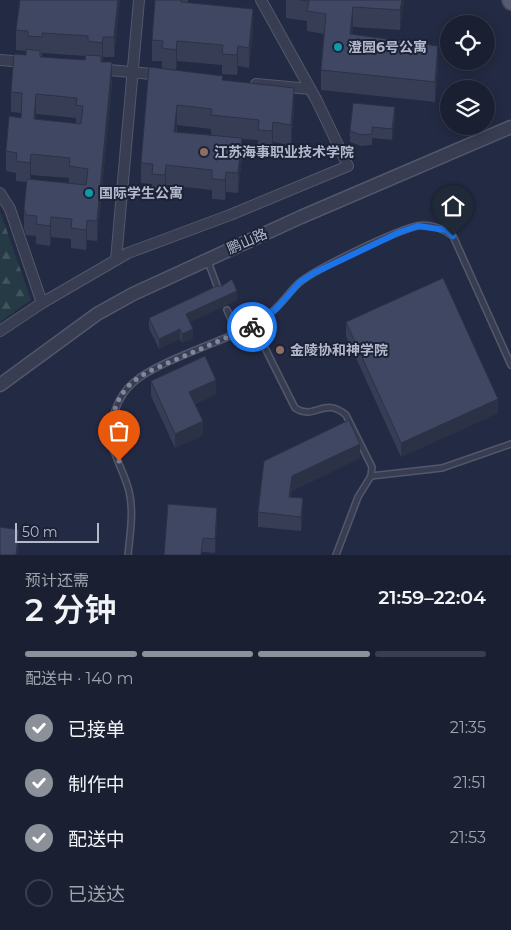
<!DOCTYPE html>
<html lang="zh">
<head>
<meta charset="utf-8">
<style>
  body { margin:0; font-family:Montserrat,"Noto Sans SC",sans-serif; background:#272d3e; color:#f1f3f6; height:100vh; display:flex; flex-direction:column; font-size:19px; white-space:nowrap }
  * { box-sizing:border-box; margin:0 }
  p { font-size:16px; color:#9fa3ac }
  .icon { flex:none; width:28px; height:28px; fill:none; stroke:currentColor; stroke-width:2; stroke-linecap:round; stroke-linejoin:round }
  .map { position:relative; height:555px; overflow:hidden }
  .details { display:flex; flex-direction:column; background:#1a2032; flex:1 }
  .details>* { flex:none }
  .controls { position:absolute; left:440px; top:15px; display:grid; gap:10px }
  .controls a { display:grid; place-items:center; width:55px; height:55px; border-radius:50%; background:#1a2032; box-shadow:0 2px 12px #0003,0 0 0 1px #383e4d; font-size:25px }
  .scale { position:absolute; left:15px; bottom:12px; width:84px; box-sizing:border-box; padding-left:5px; border:2px solid #b4b9cc; border-top:0; font-size:14px; line-height:18px; white-space:nowrap; color:#b4b9cc; -webkit-text-stroke:4px #1c2237; paint-order:stroke }
  .pin { position:absolute; display:grid; place-items:center; width:42px; height:42px; color:#fff; margin:-51px -21px; border-radius:50% 50% 50% 0; rotate:-45deg; box-shadow:0 0 5px #0007 }
  .pin .icon { rotate:45deg }
  .courier { position:absolute; display:grid; place-items:center; width:50px; height:50px; margin:-25px; border:4px solid #1a73e8; border-radius:50%; background:#fff; color:#222; box-shadow:0 1px 6px #0007 }
  .headline em { font-style:normal; font-weight:600 }
  .headline div { display:flex; flex-direction:column-reverse }
  .headline { display:flex; align-items:center; justify-content:space-between; height:85px; padding:0 25px }
  h1 { font-size:32px; font-weight:600; line-height:38px }
  .bar { display:grid; grid-template-columns:repeat(4,1fr); gap:8px 5px; align-content:center; height:60px; padding:0 25px }
  .bar i { height:6px; border-radius:4px; background:#383e4d }
  .bar .on { background:#8c9099 }
  .bar p { grid-column:span 4 }
  ol { padding:0 25px; list-style:none }
  li { display:flex; align-items:center; gap:15px; height:55px }
  li p { margin-inline-start:auto }
  li .icon { padding:5px; border-radius:50%; background:#8c9099; color:#fff; stroke-width:4 }
  li:last-child { color:#9fa3ac }
  li i { width:28px; height:28px; border:2px solid #383e4d; border-radius:50% }
  .map>svg:first-child { display:block }
  .forest { fill:url(#forest-firs) }
  .lines { fill:none; stroke-linecap:round; stroke-linejoin:round }
  .service-casing { stroke:#52586c; stroke-width:8 }
  .minor-casing { stroke:#52586c; stroke-width:12 }
  .tertiary-casing { stroke:#52586c; stroke-width:15 }
  .primary-casing { stroke:#41465b; stroke-width:18 }
  .service { stroke:#383d52; stroke-width:5 }
  .minor { stroke:#383d52; stroke-width:10 }
  .tertiary { stroke:#383d52; stroke-width:12 }
  .primary { stroke:#565b72; stroke-width:15 }
  .wall { fill:#363d55; fill-rule:evenodd }
  .shaded-wall { fill:#2c3245 }
  .building { fill:#3f4763; stroke:#2c3245; fill-rule:evenodd }
  .done { stroke:#81879c; stroke-width:5; stroke-dasharray:0 9 }
  .route { stroke:#1a73e8; stroke-width:6 }
  .culture-dot { fill:#0f9aa8; stroke:#1c2237; stroke-width:2 }
  .education-dot { fill:#8d6e63; stroke:#1c2237; stroke-width:2 }
  .labels { text-anchor:middle; stroke-width:4; stroke-linejoin:round; paint-order:stroke }
  .poi-label { font-size:14px; font-weight:bold; fill:#b4b9cc; stroke:#1c2237; text-anchor:start }
  .street-label { font-size:14px; fill:#b4b9cc; stroke:#1c2237 }
</style>
</head>
<body>
<div class="map">
<svg width="511" height="555" viewBox="0 0 511 555">
  <defs>
    <pattern id="forest-firs" width="22" height="20" patternUnits="userSpaceOnUse" patternTransform="scale(1.25)"><rect width="22" height="20" fill="#253a44"/><path d="M5 1l3.5 6h-7zM16 11l3.5 6h-7z" fill="#42545e"/></pattern>
  </defs>
  <rect width="100%" height="100%" fill="#232a43"/>
  <path class="forest" d="M 0,211 L 31,300 L 0,322 Z"/>
  <g class="lines">
    <defs>
      <g id="service">
        <path d="M 207,259 L 219,291"/>
        <path d="M 254,326 C 261,321 269,315 275,309 C 284,301 290,291 299,283 C 315,269 395,231 417,226 C 429,223 444,229 453,236 L 511,365"/>
        <path d="M 237,333 L 254,326 L 295,408 C 315,421 324,396 346,415 L 372,467 L 371,476 L 358,497 L 336,555"/>
        <path d="M 371,476 L 442,468 L 511,444"/>
        <path d="M 128,555 C 130,534 134,511 129,491 C 125,475 116,460 112,444 C 108,423 117,396 134,382 C 154,364 210,345 237,333 L 227,310"/>
      </g>
      <g id="minor">
        <path d="M 0,60 L 25,62"/>
        <path d="M 99,69 L 162,75"/>
        <path d="M 256,84 L 310,89"/>
        <path d="M 0,193 L 10,209 L 42,303"/>
        <path d="M 116,260 L 139,0"/>
        <path d="M 0,331 L 42,303 L 128,253 L 230,215 L 348,166 L 317,101 L 261,0"/>
      </g>
      <path id="tertiary" d="M 0,385 L 97,314 L 133,294 L 301,217 L 511,127"/>
      <path id="primary" d="M 510,0 L 511,2"/>
    </defs>
    <use href="#service" class="service-casing"/>
    <use href="#minor" class="minor-casing"/>
    <use href="#tertiary" class="tertiary-casing"/>
    <use href="#primary" class="primary-casing"/>
    <use href="#service" class="service"/>
    <use href="#minor" class="minor"/>
    <use href="#tertiary" class="tertiary"/>
    <use href="#primary" class="primary"/>
  </g>
  <g class="wall">
    <path d="M 120,0 L 114,57 L 103,57 L 102,62 L 112,83 L 97,241 L 87,240 L 86,250 L 71,248 L 71,239 L 51,237 L 50,246 L 36,244 L 36,236 L 26,235 L 24,229 L 24,209 L 27,182 L 16,181 L 16,173 L 6,171 L 6,151 L 21,118 L 21,113 L 11,112 L 11,92 L 26,55 L 26,51 L 16,50 L 16,30 ZM 42,53 L 86,56 L 85,60 L 42,57 ZM 36,114 L 76,118 L 76,124 L 36,119 ZM 31,175 L 69,178 L 69,183 L 31,179 Z"/>
    <path d="M 155,0 L 188,0 L 188,3 L 253,29 L 249,68 L 238,66 L 237,75 L 222,74 L 222,65 L 177,61 L 176,70 L 162,68 L 162,61 L 152,61 L 152,40 Z"/>
    <path d="M 286,0 L 404,0 L 400,30 L 353,27 L 352,34 L 438,66 L 435,102 L 321,90 L 321,70 L 324,34 L 307,31 L 307,21 L 286,18 Z"/>
    <path d="M 149,67 L 223,80 L 294,108 L 291,145 L 273,142 L 272,151 L 258,150 L 258,140 L 242,139 L 242,158 L 238,193 L 226,192 L 225,200 L 212,199 L 212,190 L 166,185 L 165,195 L 152,194 L 152,184 L 141,183 L 141,163 ZM 177,125 L 211,129 L 211,135 L 177,132 Z"/>
    <path d="M 395,118 L 392,140 L 372,138 L 372,145 L 361,146 L 350,142 L 350,131 Z"/>
    <path d="M 237,300 L 190,322 L 193,338 L 182,343 L 180,339 L 159,349 L 149,328 L 149,318 Z"/>
    <path d="M 346,322 L 498,413 L 401,457 L 346,336 Z"/>
    <path d="M 151,381 L 216,394 L 195,404 L 203,435 L 175,448 L 151,396 Z"/>
    <path d="M 360,458 L 292,491 L 291,497 L 303,512 L 301,531 L 258,527 L 258,512 L 264,461 Z"/>
    <path d="M 217,522 L 215,553 L 203,552 L 164,555 Z"/>
  </g>
  <g class="shaded-wall">
    <path d="M 118,0 L 120,0 L 114,57 L 114,37 Z"/>
    <path d="M 402,0 L 404,0 L 400,30 L 400,10 Z"/>
    <path d="M 353,7 L 353,27 L 350,54 L 350,34 Z"/>
    <path d="M 253,9 L 253,29 L 249,68 L 249,48 Z"/>
    <path d="M 103,37 L 103,57 L 102,63 L 102,43 Z"/>
    <path d="M 177,41 L 177,61 L 176,70 L 176,50 Z"/>
    <path d="M 238,46 L 238,66 L 237,75 L 237,55 Z"/>
    <path d="M 438,46 L 438,66 L 435,102 L 435,82 Z"/>
    <path d="M 112,62 L 112,83 L 97,241 L 97,221 Z"/>
    <path d="M 294,88 L 294,108 L 291,145 L 291,125 Z"/>
    <path d="M 36,94 L 36,114 L 34,139 L 34,119 Z"/>
    <path d="M 177,105 L 177,125 L 174,152 L 174,132 Z"/>
    <path d="M 395,107 L 395,118 L 392,140 L 392,129 Z"/>
    <path d="M 273,122 L 273,142 L 272,151 L 272,131 Z"/>
    <path d="M 242,138 L 242,158 L 238,193 L 238,173 Z"/>
    <path d="M 31,154 L 31,175 L 30,183 L 30,163 Z"/>
    <path d="M 166,165 L 166,185 L 165,195 L 165,175 Z"/>
    <path d="M 226,172 L 226,192 L 225,200 L 225,180 Z"/>
    <path d="M 51,217 L 51,237 L 50,246 L 50,226 Z"/>
    <path d="M 87,220 L 87,240 L 86,250 L 86,230 Z"/>
    <path d="M 237,291 L 237,300 L 186,324 L 186,314 Z"/>
    <path d="M 180,329 L 180,339 L 159,349 L 159,339 Z"/>
    <path d="M 193,329 L 193,338 L 182,343 L 182,334 Z"/>
    <path d="M 216,380 L 216,394 L 189,406 L 189,392 Z"/>
    <path d="M 498,399 L 498,413 L 401,457 L 401,443 Z"/>
    <path d="M 203,421 L 203,435 L 175,448 L 175,434 Z"/>
    <path d="M 360,444 L 360,458 L 292,491 L 289,511 L 289,497 L 292,476 Z"/>
    <path d="M 303,498 L 303,512 L 301,531 L 301,517 Z"/>
    <path d="M 217,508 L 217,522 L 215,553 L 215,539 Z"/>
    <path d="M 19,530 L 19,544 L 18,555 L 16,555 Z"/>
  </g>
  <g class="building">
    <path d="M 20,0 L 118,0 L 114,37 L 103,37 L 102,43 L 88,41 L 88,36 L 42,33 L 42,37 L 28,36 L 28,31 L 16,30 Z"/>
    <path d="M 155,0 L 181,0 L 181,2 L 253,9 L 249,48 L 238,46 L 237,55 L 222,54 L 223,45 L 177,41 L 176,50 L 162,48 L 163,41 L 152,40 Z"/>
    <path d="M 300,0 L 402,0 L 400,10 L 353,7 L 350,34 L 438,46 L 435,82 L 321,70 L 326,14 L 307,11 L 309,1 Z"/>
    <path d="M 26,49 L 40,51 L 40,57 L 85,60 L 86,55 L 101,56 L 101,62 L 112,62 L 97,221 L 87,220 L 86,230 L 71,228 L 72,219 L 51,217 L 50,226 L 36,224 L 37,216 L 26,215 L 24,209 L 27,179 L 86,185 L 88,169 L 69,166 L 70,158 L 31,154 L 30,163 L 16,161 L 17,153 L 6,151 L 9,116 L 21,118 L 22,93 L 11,92 L 14,54 L 26,55 ZM 36,94 L 77,98 L 76,105 L 83,106 L 81,124 L 34,119 Z"/>
    <path d="M 149,67 L 223,76 L 222,80 L 294,88 L 291,125 L 273,122 L 272,131 L 258,130 L 259,120 L 211,115 L 212,109 L 177,105 L 174,132 L 242,138 L 238,173 L 226,172 L 225,180 L 212,179 L 212,170 L 166,165 L 165,175 L 152,174 L 153,164 L 141,163 Z"/>
    <path d="M 353,103 L 395,107 L 392,129 L 372,127 L 372,134 L 361,135 L 350,131 Z"/>
    <path d="M 443,278 L 498,399 L 401,443 L 346,322 Z"/>
    <path d="M 232,279 L 237,291 L 186,314 L 193,329 L 182,334 L 180,329 L 159,339 L 149,318 L 217,286 L 222,286 Z"/>
    <path d="M 205,356 L 216,380 L 189,392 L 203,421 L 175,434 L 151,381 Z"/>
    <path d="M 349,420 L 360,444 L 292,476 L 289,497 L 303,498 L 301,517 L 258,512 L 264,461 Z"/>
    <path d="M 168,504 L 217,508 L 215,539 L 203,538 L 201,555 L 164,555 Z"/>
    <path d="M 0,527 L 19,530 L 16,555 L 0,555 Z"/>
  </g>
  <g class="lines">
    <path class="done" d="M 119,461 C 108,435 109,401 134,381 C 150,369 171,362 189,354 C 210,345 231,335 252,327"/>
    <path class="route" d="M 252,327 L 276,309 L 300,282 L 314,273 L 400,232 L 418,226 L 446,230 L 453,236"/>
  </g>
  <g class="culture-dot">
    <circle cx="338" cy="47" r="5"/>
    <circle cx="89" cy="193" r="5"/>
  </g>
  <g class="education-dot">
    <circle cx="204" cy="152" r="5"/>
    <circle cx="280" cy="350" r="5"/>
  </g>
  <g class="labels">
    <g class="poi-label">
      <text x="348" y="52">澄园6号公寓</text>
      <text x="214" y="157">江苏海事职业技术学院</text>
      <text x="99" y="198">国际学生公寓</text>
      <text x="290" y="355">金陵协和神学院</text>
    </g>
    <g class="street-label">
      <text transform="translate(247 241) rotate(-24)" y="5">鹏山路</text>
    </g>
  </g>
</svg>
<div class="controls">
<a><svg class="icon" aria-label="locate" viewBox="0 0 24 24"><circle cx="12" cy="12" r="6"/><path d="M12 2v4M12 18v4M2 12h4M18 12h4"/></svg></a>
<a><svg class="icon" aria-label="layers" viewBox="0 0 24 24"><path d="M12 4l9 5-9 5-9-5zM3 14l9 5 9-5"/></svg></a>
</div>
<div class="scale">50 m</div>
<div class="pin" style="left:119px;top:461px;background:#ea580c"><svg class="icon" aria-label="bag" viewBox="0 0 24 24"><path d="M5 8h14l-1 12H6zM9 8a3 3 0 0 1 6 0"/></svg></div>
<div class="pin" style="left:453px;top:236px;background:#1f2937"><svg class="icon" aria-label="home" viewBox="0 0 24 24"><path d="M3 11l9-7 9 7M6 9v11h12V9"/></svg></div>
<div class="courier" style="left:252px;top:327px"><svg class="icon" aria-label="bike" viewBox="0 0 24 24"><circle cx="6" cy="16" r="4"/><circle cx="18" cy="16" r="4"/><path d="M6 16l4-8h5l3 8M10 8l3 8H6M13 5h3"/></svg></div>
</div>
<section class="details">
<div class="headline"><div><h1>2 分钟</h1><p>预计还需</p></div><em>21:59–22:04</em></div>
<div class="bar"><i class="on"></i><i class="on"></i><i class="on"></i><i></i><p>配送中 · 140 m</p></div>
<ol>
<li><svg class="icon" aria-label="check" viewBox="0 0 24 24"><path d="M5 12l5 5 9-10"/></svg>已接单<p>21:35</p></li>
<li><svg class="icon" aria-label="check" viewBox="0 0 24 24"><path d="M5 12l5 5 9-10"/></svg>制作中<p>21:51</p></li>
<li><svg class="icon" aria-label="check" viewBox="0 0 24 24"><path d="M5 12l5 5 9-10"/></svg>配送中<p>21:53</p></li>
<li><i></i>已送达</li>
</ol>
</section>
</body>
</html>
